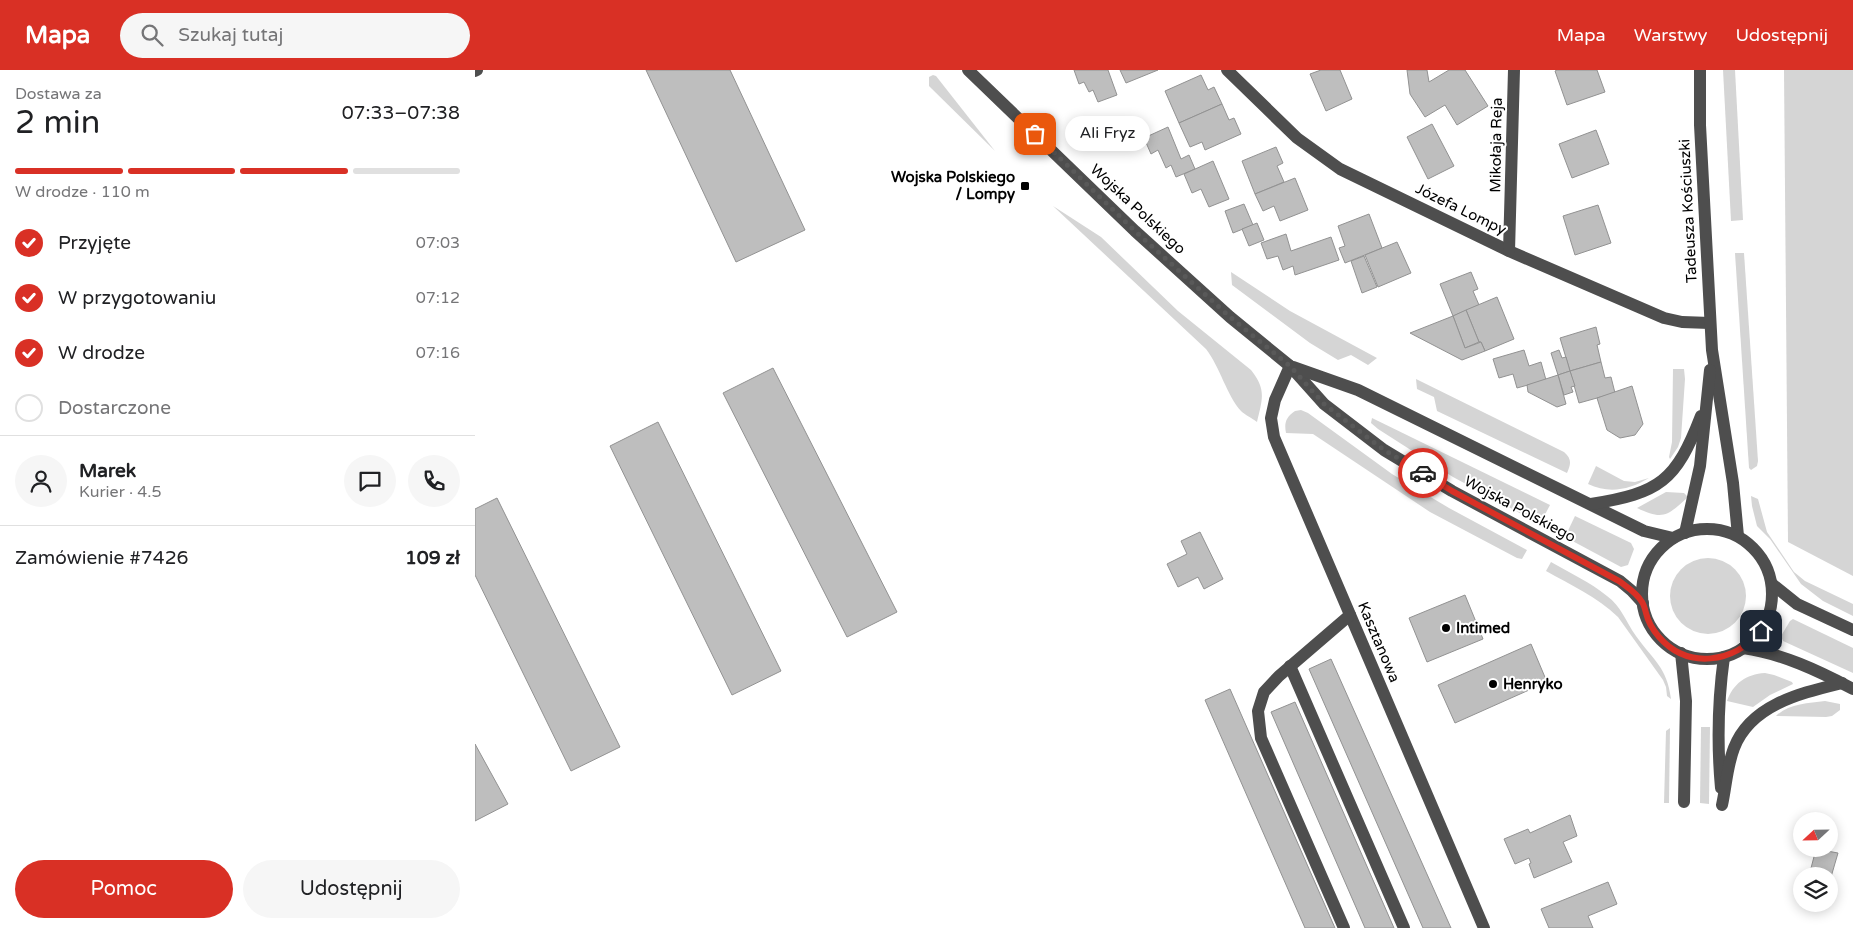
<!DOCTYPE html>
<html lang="pl">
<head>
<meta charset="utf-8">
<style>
  body { margin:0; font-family:"Varela Round",sans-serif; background:#f6f6f6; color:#202124; height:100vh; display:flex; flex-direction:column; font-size:19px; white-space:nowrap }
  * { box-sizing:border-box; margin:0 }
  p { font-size:16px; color:#757577 }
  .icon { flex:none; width:28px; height:28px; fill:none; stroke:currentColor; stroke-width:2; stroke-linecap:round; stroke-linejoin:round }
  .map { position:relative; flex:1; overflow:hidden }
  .sheet { display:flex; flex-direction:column; background:#fff; width:475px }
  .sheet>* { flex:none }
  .needle { width:32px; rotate:248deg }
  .buttons { position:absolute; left:1318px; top:742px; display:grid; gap:10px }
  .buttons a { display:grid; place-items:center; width:45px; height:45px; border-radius:50%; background:#fff; box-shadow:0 2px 12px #0003; font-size:25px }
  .pin { position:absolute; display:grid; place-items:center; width:42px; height:42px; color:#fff; margin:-21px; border-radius:10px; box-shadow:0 2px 8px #0006 }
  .courier { position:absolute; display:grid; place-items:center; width:50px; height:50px; margin:-25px; border:4px solid #d93025; border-radius:50%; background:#fff; color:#222; box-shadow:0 1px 6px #0007 }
  .bubble { position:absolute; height:35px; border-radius:18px; background:#fff; box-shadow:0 2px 12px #0003; font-size:16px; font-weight:600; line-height:35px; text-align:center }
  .head em { font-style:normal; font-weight:600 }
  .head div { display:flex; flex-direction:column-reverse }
  .head { display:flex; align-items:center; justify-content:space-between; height:85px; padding:0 15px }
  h1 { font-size:32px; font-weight:600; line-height:38px }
  .bar { display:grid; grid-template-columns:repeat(4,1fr); gap:8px 5px; align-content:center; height:60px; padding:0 15px }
  .bar i { height:6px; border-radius:4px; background:#e0e0e0 }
  .bar .on { background:#d93025 }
  .bar p { grid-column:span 4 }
  .line { display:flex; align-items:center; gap:12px; padding:0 15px; border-top:1px solid #e0e0e0 }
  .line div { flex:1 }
  .round { display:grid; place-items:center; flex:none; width:52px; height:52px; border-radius:26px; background:#f6f6f6 }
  ol { padding:0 15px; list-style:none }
  li { display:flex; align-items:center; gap:15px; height:55px }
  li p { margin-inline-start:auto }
  li .icon { padding:5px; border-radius:50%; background:#d93025; color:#fff; stroke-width:4 }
  li:last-child { color:#757577 }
  li i { width:28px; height:28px; border:2px solid #e0e0e0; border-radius:50% }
  .button { display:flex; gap:10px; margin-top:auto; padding:10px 15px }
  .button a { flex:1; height:58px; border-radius:30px; background:#d93025; color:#fff; font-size:20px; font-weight:600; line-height:58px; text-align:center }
  .button a+a { background:#f6f6f6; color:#202124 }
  header { display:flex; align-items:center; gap:30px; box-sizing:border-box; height:70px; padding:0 25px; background:#d93025; color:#fff }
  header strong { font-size:24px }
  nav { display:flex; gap:28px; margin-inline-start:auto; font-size:18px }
  .search { width:350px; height:45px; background:#f6f6f6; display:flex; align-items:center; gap:12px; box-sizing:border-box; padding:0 18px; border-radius:28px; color:#757577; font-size:19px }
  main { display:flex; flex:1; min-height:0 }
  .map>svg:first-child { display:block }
  .green { fill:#d5d5d5 }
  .building { fill:#bebebe; stroke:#929292 }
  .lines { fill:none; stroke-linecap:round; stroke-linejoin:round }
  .minor { stroke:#4e4e4e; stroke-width:12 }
  .done { stroke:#595959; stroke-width:5; stroke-dasharray:0 9 }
  .route { stroke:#d93025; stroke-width:6 }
  .poi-dot { fill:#000; stroke:#fff; stroke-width:2 }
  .labels { text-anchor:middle; stroke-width:4; stroke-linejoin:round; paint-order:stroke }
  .street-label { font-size:15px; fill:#000; stroke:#fff }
  .poi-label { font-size:15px; font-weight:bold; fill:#000; stroke:#fff; text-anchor:start }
</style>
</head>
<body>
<header>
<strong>Mapa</strong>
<div class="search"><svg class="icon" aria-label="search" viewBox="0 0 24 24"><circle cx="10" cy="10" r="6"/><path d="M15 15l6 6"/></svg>Szukaj tutaj</div>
<nav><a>Mapa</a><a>Warstwy</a><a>Udostępnij</a></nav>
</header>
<main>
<section class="sheet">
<div class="head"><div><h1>2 min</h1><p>Dostawa za</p></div><em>07:33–07:38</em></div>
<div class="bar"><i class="on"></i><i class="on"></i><i class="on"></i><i></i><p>W drodze · 110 m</p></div>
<ol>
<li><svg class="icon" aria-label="check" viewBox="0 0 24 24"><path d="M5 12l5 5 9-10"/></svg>Przyjęte<p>07:03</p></li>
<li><svg class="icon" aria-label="check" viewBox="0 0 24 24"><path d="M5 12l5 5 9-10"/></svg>W przygotowaniu<p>07:12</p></li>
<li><svg class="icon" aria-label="check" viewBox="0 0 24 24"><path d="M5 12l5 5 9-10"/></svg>W drodze<p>07:16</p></li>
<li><i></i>Dostarczone</li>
</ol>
<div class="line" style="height:90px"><a class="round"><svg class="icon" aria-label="person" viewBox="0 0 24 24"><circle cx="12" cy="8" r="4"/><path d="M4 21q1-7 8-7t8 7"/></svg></a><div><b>Marek</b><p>Kurier · 4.5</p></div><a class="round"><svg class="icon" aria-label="chat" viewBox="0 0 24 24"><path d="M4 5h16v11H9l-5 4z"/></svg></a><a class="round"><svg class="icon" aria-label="phone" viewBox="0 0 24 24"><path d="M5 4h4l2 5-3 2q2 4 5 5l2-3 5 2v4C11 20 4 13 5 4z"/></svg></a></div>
<div class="line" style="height:65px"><div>Zamówienie #7426</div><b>109 zł</b></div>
<div class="button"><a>Pomoc</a><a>Udostępnij</a></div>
</section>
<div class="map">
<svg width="1378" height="858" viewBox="0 0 1378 858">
  <rect width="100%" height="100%" fill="#fff"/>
  <g class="green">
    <path d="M 1248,0 L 1260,0 L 1268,150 L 1256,151 Z"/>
    <path d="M 1309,0 L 1378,0 L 1378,506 L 1313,472 Z"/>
    <path d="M 458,5 L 461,6 L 520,81 L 454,16 L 454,7 Z"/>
    <path d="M 578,136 L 626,167 L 703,241 L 776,300 C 792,320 787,330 782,352 C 777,348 770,345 766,341 C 752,326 745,297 731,279 Z"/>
    <path d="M 1260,183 L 1269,183 L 1283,391 L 1282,396 L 1276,400 L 1274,398 Z"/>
    <path d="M 756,202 L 815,241 L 902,288 L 893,295 L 876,285 L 863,290 L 835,273 L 757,215 Z"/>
    <path d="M 1198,299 L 1209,299 L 1210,309 L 1206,368 L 1203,377 L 1195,389 L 1194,387 L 1197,372 Z"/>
    <path d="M 941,309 L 1089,382 C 1097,389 1096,394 1092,403 L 962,341 L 959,327 L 942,319 Z"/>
    <path d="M 826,340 L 833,343 L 917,404 L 974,438 L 1052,480 L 1047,489 L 1042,488 L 955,442 L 838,364 L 811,363 C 809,353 811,347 820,341 Z"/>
    <path d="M 897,348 L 1075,435 L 1065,454 L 978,407 L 903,359 L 896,353 Z"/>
    <path d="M 1121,396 L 1149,411 L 1160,412 L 1174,408 C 1154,420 1134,424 1113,414 Z"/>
    <path d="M 1191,422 L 1209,423 L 1213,427 C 1193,445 1189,451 1162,438 Z"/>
    <path d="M 1276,426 L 1283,429 L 1292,462 L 1319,502 L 1330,511 L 1378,534 L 1378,546 L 1348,531 L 1326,514 L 1295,469 L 1282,456 L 1277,436 Z"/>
    <path d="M 1100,446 L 1156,473 L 1159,479 L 1153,495 L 1146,497 L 1090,467 Z"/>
    <circle cx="1233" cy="526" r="38"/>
    <path d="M 1076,492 C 1095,503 1115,512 1132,526 C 1146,536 1151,552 1161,566 C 1178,590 1192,597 1196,629 L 1192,626 L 1191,617 L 1188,610 L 1143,547 C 1122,527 1096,515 1071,501 Z"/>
    <path d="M 1318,549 L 1378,578 L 1378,603 L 1308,571 L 1306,566 L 1315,551 Z"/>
    <path d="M 1290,603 L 1299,605 L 1317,612 L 1318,614 L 1295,625 L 1278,637 L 1252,631 C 1258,614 1271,604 1290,603 Z"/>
    <path d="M 1350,631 L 1365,634 L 1365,640 L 1357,646 L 1351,647 L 1301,646 C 1313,634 1333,633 1350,631 Z"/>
    <path d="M 1226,657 L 1235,657 L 1234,734 L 1225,733 Z"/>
    <path d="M 1195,658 L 1194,733 L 1189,733 L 1191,661 Z"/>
  </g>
  <g class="building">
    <path d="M 171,0 L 255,0 L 330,160 L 261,192 Z"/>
    <path d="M 599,0 L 633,0 L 642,25 L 623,32 L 618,20 L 614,22 L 609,12 L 604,14 Z"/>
    <path d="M 645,0 L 683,0 L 651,13 Z"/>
    <path d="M 846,0 L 865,0 L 877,29 L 851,41 L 835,4 Z"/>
    <path d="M 932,0 L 952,0 L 954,12 L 974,0 L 990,0 L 1013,36 L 982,55 L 970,35 L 950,47 L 935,24 Z"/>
    <path d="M 1082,0 L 1122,0 L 1130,22 L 1092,35 L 1080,1 Z"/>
    <path d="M 726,5 L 733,20 L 739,17 L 747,34 L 704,53 L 690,21 Z"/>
    <path d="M 747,34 L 754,50 L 759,48 L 766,64 L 730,80 L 727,72 L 715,77 L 704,53 Z"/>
    <path d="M 957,54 L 979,96 L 953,109 L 932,67 Z"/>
    <path d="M 693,57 L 706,89 L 714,85 L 720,99 L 701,107 L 696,95 L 691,98 L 683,80 L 676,84 L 669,68 Z"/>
    <path d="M 1121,60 L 1134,94 L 1097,108 L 1084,74 Z"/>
    <path d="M 801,77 L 808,93 L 802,96 L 809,112 L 780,124 L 767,91 Z"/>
    <path d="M 738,91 L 754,129 L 734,137 L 726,119 L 717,123 L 709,104 Z"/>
    <path d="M 820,108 L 833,140 L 805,151 L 799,136 L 788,141 L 780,124 Z"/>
    <path d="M 769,134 L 778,155 L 758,163 L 750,141 Z"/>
    <path d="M 1123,135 L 1136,173 L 1100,185 L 1088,146 Z"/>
    <path d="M 894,144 L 907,178 L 870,193 L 864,178 L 870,176 L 863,156 Z"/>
    <path d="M 782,153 L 789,170 L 774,176 L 767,159 Z"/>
    <path d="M 811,164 L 816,181 L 856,167 L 864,190 L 820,205 L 818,196 L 808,200 L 803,186 L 792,189 L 786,173 Z"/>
    <path d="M 922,172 L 936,203 L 903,217 L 890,185 Z"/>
    <path d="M 889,186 L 902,217 L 887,223 L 876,191 Z"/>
    <path d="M 996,202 L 1003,219 L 998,221 L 1004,235 L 978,246 L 965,214 Z"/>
    <path d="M 1022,227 L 1039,269 L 1010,281 L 1006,272 L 1004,272 L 991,240 Z"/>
    <path d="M 991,240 L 1004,272 L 990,278 L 978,246 Z"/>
    <path d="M 978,246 L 990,278 L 1006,272 L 1010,281 L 987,290 L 935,263 Z"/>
    <path d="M 1121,257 L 1125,274 L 1122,275 L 1126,292 L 1095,301 L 1085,268 Z"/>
    <path d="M 1049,280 L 1054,296 L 1066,292 L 1071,310 L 1042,318 L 1038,304 L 1024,308 L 1018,289 Z"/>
    <path d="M 1084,280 L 1087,288 L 1091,287 L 1095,301 L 1083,305 L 1076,283 Z"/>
    <path d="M 1126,292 L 1130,308 L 1136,307 L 1140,323 L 1104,333 L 1095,301 Z"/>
    <path d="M 298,298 L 422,542 L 372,567 L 248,323 Z"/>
    <path d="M 1095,301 L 1100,316 L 1096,317 L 1098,322 L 1089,325 L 1083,305 Z"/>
    <path d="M 1083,305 L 1091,334 L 1082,337 L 1053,322 L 1052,315 Z"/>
    <path d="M 1157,316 L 1168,354 L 1160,365 L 1145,368 L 1132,360 L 1122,328 Z"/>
    <path d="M 183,352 L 306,601 L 257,625 L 135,376 Z"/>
    <path d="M 22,428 L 145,677 L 96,701 L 0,505 L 0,439 Z"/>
    <path d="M 725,462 L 748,509 L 729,519 L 723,507 L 703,517 L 692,494 L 712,484 L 706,471 Z"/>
    <path d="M 990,525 L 1008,569 L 952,592 L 934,548 Z"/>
    <path d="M 1056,574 L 1072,612 L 980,653 L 963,615 Z"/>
    <path d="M 856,589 L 976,858 L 948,858 L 834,599 Z"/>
    <path d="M 755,619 L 860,858 L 830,858 L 730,630 Z"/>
    <path d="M 820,632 L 919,858 L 890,858 L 796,642 Z"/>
    <path d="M 0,674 L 33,734 L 0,751 Z"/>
    <path d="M 1095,745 L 1102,766 L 1088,772 L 1097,792 L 1059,808 L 1054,794 L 1056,793 L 1054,788 L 1040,794 L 1029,769 L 1053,759 L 1055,763 Z"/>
    <path d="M 1341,779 L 1363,783 L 1356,807 L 1335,802 Z"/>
    <path d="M 1133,812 L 1142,834 L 1113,846 L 1118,858 L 1074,858 L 1066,839 Z"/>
  </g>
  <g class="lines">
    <g class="minor">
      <path d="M 493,0 L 660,161 L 755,247 L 815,296 L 849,334 L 909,380 L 977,421 L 1145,511 L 1157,521 L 1168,533"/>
      <path d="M 752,0 L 822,68 L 865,99 L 1034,181 L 1189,248 L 1207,252 L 1235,253"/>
      <path d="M 1225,0 L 1225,55 L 1237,280 L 1258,413 L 1263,466"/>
      <path d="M 0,1 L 2,0"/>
      <path d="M 1034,181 L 1039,0"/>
      <path d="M 815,296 L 800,330 L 796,348 L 799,367 L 1009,858"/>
      <path d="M 818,297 L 883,320 L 1169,461 L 1198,468"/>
      <path d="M 1116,434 C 1185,423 1201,411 1226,346"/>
      <circle cx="1232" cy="524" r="65"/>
      <path d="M 1210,463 L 1225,396 L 1235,300"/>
      <path d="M 1297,514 L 1322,534 L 1378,560"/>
      <path d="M 1268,578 C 1306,583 1344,601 1378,619"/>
      <path d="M 1206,583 L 1211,631 L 1209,732"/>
      <path d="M 815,596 L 929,858"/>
      <path d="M 1246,718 C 1242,674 1243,630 1249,587"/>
      <path d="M 1247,735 C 1251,717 1252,696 1259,678 C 1276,634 1327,623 1367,613"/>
      <path d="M 869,858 L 786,668 L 783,641 L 789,622 L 804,606 L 875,545"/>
    </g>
  </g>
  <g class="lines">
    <path class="done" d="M 560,64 L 660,161 L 755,247 L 815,296 L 849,334 L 909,380 L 948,403"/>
    <path class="route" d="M 948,403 L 977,421 L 1144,511 C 1152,517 1162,523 1167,532 C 1169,535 1170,539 1171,543 C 1173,552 1178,560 1184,567 C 1213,600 1259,593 1286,561"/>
  </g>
  <g class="poi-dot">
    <rect x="545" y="111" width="10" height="10" rx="2.5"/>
    <circle cx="971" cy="558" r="5"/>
    <circle cx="1018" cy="614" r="5"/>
  </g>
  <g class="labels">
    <g class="street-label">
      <text transform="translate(1021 75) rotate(-89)" y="5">Mikołaja Reja</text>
      <text transform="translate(663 139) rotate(43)" y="5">Wojska Polskiego</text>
      <text transform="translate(986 139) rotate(26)" y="5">Józefa Lompy</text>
      <text transform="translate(1213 141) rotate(-93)" y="5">Tadeusza Kościuszki</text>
      <text transform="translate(1045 439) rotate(28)" y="5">Wojska Polskiego</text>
      <text transform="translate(904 572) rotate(67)" y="5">Kasztanowa</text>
    </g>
    <g class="poi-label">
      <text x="540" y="112" text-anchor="end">Wojska Polskiego<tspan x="540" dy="17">/ Lompy</tspan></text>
      <text x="981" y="563">Intimed</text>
      <text x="1028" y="619">Henryko</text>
    </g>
  </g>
</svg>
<div class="buttons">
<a><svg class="needle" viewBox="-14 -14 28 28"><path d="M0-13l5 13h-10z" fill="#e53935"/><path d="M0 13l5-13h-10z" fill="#757577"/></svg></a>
<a><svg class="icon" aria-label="layers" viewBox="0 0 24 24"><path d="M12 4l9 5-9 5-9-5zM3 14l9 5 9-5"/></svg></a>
</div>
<div class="pin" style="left:560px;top:64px;background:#ea580c"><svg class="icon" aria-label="bag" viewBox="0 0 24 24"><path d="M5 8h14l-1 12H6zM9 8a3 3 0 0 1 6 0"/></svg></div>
<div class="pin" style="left:1286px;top:561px;background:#1f2937"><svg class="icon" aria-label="home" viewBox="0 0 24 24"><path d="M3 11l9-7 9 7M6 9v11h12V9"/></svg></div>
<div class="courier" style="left:948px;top:403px"><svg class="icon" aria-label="car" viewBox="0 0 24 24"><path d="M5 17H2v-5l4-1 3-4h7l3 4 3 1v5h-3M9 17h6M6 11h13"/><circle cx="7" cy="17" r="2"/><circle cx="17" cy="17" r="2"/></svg></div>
<div class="bubble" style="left:590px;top:46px;width:85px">Ali Fryz</div>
</div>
</main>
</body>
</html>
